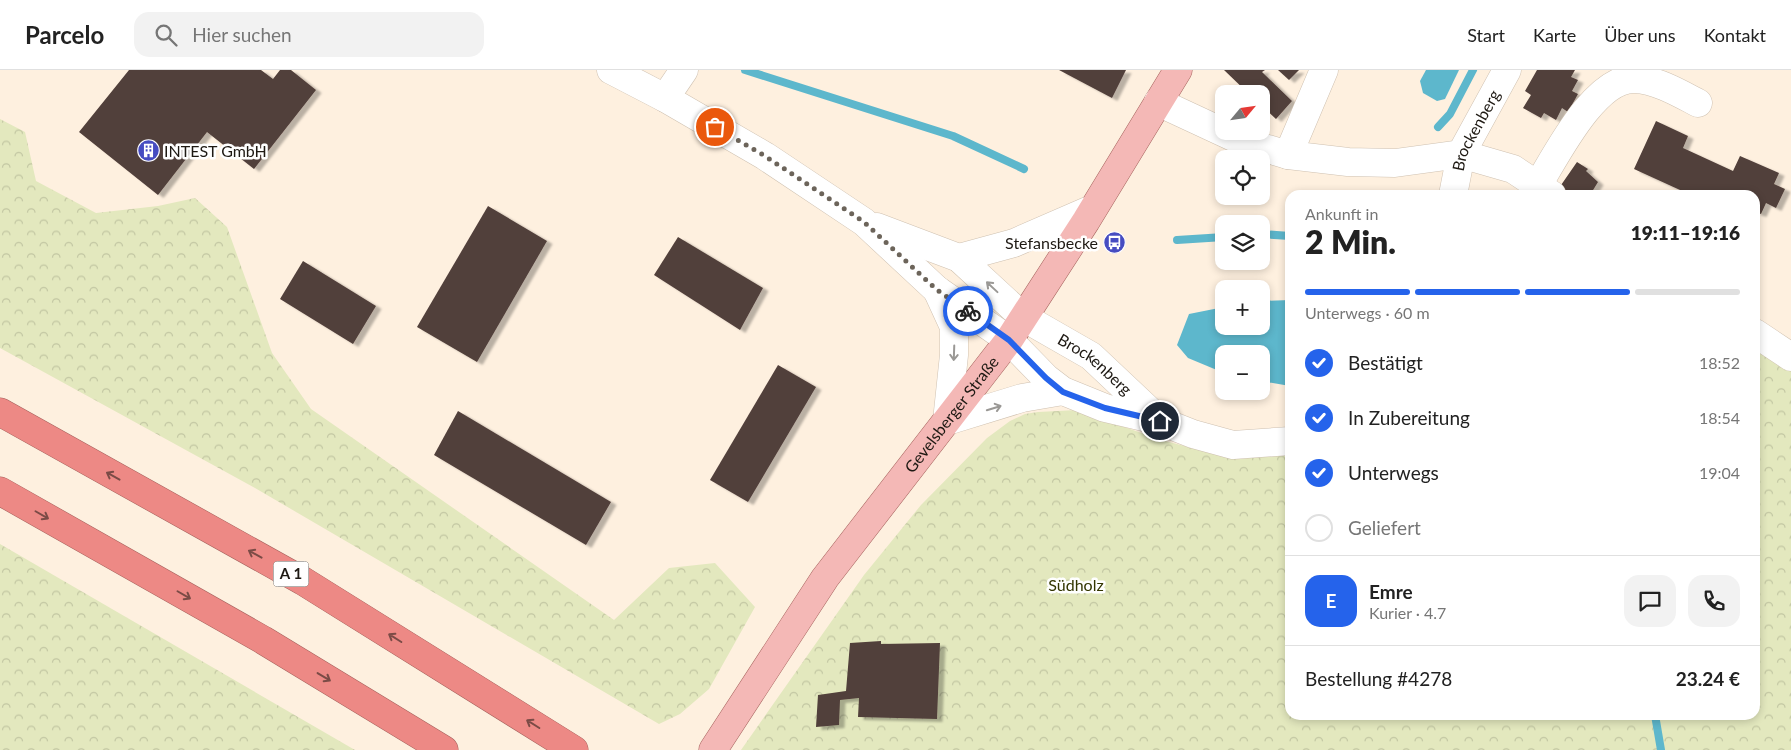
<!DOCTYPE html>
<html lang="de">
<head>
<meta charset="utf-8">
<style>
  body { margin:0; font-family:Lato,sans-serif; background:#f2f2f2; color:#222; height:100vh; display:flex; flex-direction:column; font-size:19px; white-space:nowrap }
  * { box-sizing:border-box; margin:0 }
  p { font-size:16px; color:#767676 }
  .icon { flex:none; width:28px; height:28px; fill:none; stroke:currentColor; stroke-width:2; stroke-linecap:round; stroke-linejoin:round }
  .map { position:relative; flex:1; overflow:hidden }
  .sheet { position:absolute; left:1285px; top:120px; width:475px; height:530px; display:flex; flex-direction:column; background:#fff; border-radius:15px; box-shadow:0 2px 8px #0003 }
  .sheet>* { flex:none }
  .needle { width:32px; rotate:61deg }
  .buttons { position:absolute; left:1215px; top:15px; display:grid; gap:10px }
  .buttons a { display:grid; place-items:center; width:55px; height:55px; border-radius:10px; background:#fff; box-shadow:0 2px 8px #0003; font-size:25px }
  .pin { position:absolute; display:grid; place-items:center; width:42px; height:42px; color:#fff; margin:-21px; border:2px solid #fff; border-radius:50%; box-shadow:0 1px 5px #0007 }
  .courier { position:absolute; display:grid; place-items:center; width:50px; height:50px; margin:-25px; border:4px solid #2563eb; border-radius:50%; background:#fff; color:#222; box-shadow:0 1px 6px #0007 }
  .summary em { font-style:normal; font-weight:800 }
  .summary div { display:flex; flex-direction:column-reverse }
  .summary { display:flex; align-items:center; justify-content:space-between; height:85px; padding:0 20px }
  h1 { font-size:32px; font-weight:800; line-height:38px }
  .bar { display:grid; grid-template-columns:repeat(4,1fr); gap:8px 5px; align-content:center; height:60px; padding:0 20px }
  .bar i { height:6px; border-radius:4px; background:#e0e0e0 }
  .bar .current { background:#2563eb }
  .bar p { grid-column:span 4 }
  .line { display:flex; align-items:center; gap:12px; padding:0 20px; border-top:1px solid #e0e0e0 }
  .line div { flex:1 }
  .round { display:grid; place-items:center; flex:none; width:52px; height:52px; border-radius:15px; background:#f2f2f2 }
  ol { padding:0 20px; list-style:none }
  li { display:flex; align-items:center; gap:15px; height:55px }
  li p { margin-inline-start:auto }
  li .icon { padding:5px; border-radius:50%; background:#2563eb; color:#fff; stroke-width:4 }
  li:last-child { color:#767676 }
  li i { width:28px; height:28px; border:2px solid #e0e0e0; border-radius:50% }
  header { display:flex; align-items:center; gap:30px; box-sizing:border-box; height:70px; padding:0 25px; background:#fff; border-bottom:1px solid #e0e0e0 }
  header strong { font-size:24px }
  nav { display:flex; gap:28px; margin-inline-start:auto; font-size:18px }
  .search { width:350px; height:45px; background:#f2f2f2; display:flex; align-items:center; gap:12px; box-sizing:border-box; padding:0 18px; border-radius:15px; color:#767676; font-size:19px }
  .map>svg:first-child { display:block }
  .forest { fill:url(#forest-crowns) }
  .water { fill:#5db7cc }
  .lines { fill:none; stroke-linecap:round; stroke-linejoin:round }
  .stream { stroke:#5db7cc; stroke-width:8 }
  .building { fill:#513f3a; filter:url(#shadow) }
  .minor-casing { stroke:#cfc1b1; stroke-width:29 }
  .major-casing { stroke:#a5625d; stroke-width:29 }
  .highway-casing { stroke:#a5625d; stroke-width:29 }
  .minor { stroke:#fff; stroke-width:28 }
  .major { stroke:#f4b8b6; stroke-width:28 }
  .highway { stroke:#ed8985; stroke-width:28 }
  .oneway { stroke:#9a9895 }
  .oneway2 { stroke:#7b4b46 }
  .done { stroke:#6c645a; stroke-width:5; stroke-dasharray:0 9 }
  .route { stroke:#2563eb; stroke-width:6 }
  .labels { text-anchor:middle; stroke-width:5; stroke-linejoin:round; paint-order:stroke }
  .shield { fill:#fff; stroke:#625e5a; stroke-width:1 }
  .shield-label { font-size:15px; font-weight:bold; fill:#1e1913 }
  .street-label { font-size:16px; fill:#1e1913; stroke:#fff }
  .poi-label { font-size:16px; fill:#1e1913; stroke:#fff; text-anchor:start }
  .park-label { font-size:16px; fill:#333600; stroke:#fff }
</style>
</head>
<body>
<header>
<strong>Parcelo</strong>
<div class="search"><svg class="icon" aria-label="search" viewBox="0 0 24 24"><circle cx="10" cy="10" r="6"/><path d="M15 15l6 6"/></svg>Hier suchen</div>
<nav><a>Start</a><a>Karte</a><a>Über uns</a><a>Kontakt</a></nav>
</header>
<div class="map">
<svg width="1791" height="680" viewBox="0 0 1791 680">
  <defs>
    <pattern id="forest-crowns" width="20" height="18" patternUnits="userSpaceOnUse" patternTransform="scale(1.25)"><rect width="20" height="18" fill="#e3e8be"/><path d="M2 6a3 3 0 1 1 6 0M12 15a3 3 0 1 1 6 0" fill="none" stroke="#c2c6a2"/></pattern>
    <filter id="shadow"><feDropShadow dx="5.5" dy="3" stdDeviation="1" flood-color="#0004"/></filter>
  </defs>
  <rect width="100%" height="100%" fill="#fef0df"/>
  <g class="forest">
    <path d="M 0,49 L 25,62 L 36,111 L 96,143 L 158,136 L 195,128 L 227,157 L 272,283 L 311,339 L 614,550 L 669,498 L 715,493 L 755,537 L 709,619 L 680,644 L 659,654 L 255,418 L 0,278 Z"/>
    <path d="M 1755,272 L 1791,296 L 1791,680 L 741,680 L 864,505 L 921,435 L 987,368 L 1010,351 L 1025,344 L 1038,342 L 1077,340 L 1161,370 L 1236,389 L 1290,384 L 1290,645 L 1755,645 Z"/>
    <path d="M 0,474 L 355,680 L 0,680 Z"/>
  </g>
  <g class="water">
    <path d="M 1426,0 L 1459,0 L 1445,29 L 1437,31 L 1423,23 L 1420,11 Z"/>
    <path d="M 1290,230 L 1290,316 L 1261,311 L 1261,284 L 1224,284 L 1224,303 L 1188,288 L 1177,275 L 1189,244 L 1224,237 L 1224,256 L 1261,256 L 1261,231 Z"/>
  </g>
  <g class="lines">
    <g class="stream">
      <path d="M 745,0 L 953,66 L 1024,99"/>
      <path d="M 1438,57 L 1450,44 L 1473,0"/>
      <path d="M 1261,164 L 1290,166"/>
      <path d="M 1177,170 L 1224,167"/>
      <path d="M 1655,645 L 1661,680"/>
    </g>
  </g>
  <g class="building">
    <path d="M 129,0 L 261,0 L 273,9 L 280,0 L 291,0 L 316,20 L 254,99 L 207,62 L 158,125 L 79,62 Z"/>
    <path d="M 1059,0 L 1126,0 L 1112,28 Z"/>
    <path d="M 1224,0 L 1265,0 L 1262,2 L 1292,31 L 1276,49 L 1261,35 L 1261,24 L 1249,24 Z"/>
    <path d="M 1278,0 L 1299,0 L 1289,10 Z"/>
    <path d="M 1537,0 L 1575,0 L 1571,7 L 1578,10 L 1572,21 L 1578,24 L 1568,42 L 1562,38 L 1556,50 L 1544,43 L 1541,48 L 1523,38 L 1531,25 L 1525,21 Z"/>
    <path d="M 1656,51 L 1688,66 L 1683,78 L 1733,101 L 1740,86 L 1779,103 L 1774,114 L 1785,119 L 1776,138 L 1766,133 L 1761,144 L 1755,142 L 1755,125 L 1691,125 L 1634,99 Z"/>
    <path d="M 1577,92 L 1588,99 L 1586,101 L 1598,112 L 1590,125 L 1569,125 L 1559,118 Z"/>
    <path d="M 488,136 L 547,171 L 477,292 L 417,257 Z"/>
    <path d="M 678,167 L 763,218 L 740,260 L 654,205 Z"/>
    <path d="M 303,191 L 376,236 L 353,274 L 280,229 Z"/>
    <path d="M 778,295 L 816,317 L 748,432 L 710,410 Z"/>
    <path d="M 458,341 L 611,432 L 586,475 L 434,385 Z"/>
    <path d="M 881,571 L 881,574 L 940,573 L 937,649 L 858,647 L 859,628 L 840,630 L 839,655 L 816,657 L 818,625 L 846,621 L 850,573 Z"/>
  </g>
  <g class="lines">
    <defs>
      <g id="minor">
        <path d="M 611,0 L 665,28 L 765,86 L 864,152 L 937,220 L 1009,270 L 1046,308 L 1063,321 L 1105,338 L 1160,351 L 1193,364 L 1233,375 L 1290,371"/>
        <path d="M 665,28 L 684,0"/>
        <path d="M 1158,32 L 1244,72 L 1288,85 L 1348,92 L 1395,93 L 1461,84 L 1513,99 L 1552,125"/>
        <path d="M 1288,85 L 1324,0"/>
        <path d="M 1538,115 C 1556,86 1595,7 1635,9 C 1657,10 1679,23 1698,33"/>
        <path id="s1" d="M 1453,125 L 1461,84 L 1507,0"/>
        <path id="s2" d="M 877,157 L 959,188 L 1023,247 L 1091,286 L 1159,350"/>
        <path d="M 959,188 L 1014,173 L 1092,139"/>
        <path d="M 937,220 L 954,257 L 954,285 L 947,351 L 1022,328 L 1063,321"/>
        <path d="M 1755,263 L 1791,287"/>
      </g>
      <g id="major">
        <path id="s3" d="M 713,680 L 825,508 L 1009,270 L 1086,151 L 1178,0"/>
      </g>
      <g id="highway">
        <path d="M 0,342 L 303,511 L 574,680"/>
        <path d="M 0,421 L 263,570 L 444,680"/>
      </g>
    </defs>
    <use href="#minor" class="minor-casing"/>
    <use href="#major" class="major-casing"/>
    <use href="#highway" class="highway-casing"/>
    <use href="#minor" class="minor"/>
    <use href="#major" class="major"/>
    <use href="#highway" class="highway"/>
  </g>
  <defs><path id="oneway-shaft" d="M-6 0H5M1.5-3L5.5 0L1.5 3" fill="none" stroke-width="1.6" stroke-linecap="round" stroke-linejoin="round" transform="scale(1.25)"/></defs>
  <g class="oneway">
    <use href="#oneway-shaft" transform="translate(992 217) rotate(-137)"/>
    <use href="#oneway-shaft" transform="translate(954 283) rotate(92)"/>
    <use href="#oneway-shaft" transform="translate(994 338) rotate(-17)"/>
  </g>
  <g class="oneway2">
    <use href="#oneway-shaft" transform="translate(113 406) rotate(-151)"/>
    <use href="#oneway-shaft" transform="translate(42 445) rotate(30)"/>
    <use href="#oneway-shaft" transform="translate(255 484) rotate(-151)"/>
    <use href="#oneway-shaft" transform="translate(184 525) rotate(30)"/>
    <use href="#oneway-shaft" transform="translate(395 568) rotate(-148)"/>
    <use href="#oneway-shaft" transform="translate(324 607) rotate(31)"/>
    <use href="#oneway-shaft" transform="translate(533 654) rotate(-148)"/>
  </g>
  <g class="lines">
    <path class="done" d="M 715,57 L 765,86 L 864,152 L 937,220 L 968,241"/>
    <path class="route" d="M 968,241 L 1009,270 L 1046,308 L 1063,322 L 1105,338 L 1160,351"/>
  </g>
  <defs>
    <symbol id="building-disc" viewBox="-11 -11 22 22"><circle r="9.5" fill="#464cc1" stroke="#fff"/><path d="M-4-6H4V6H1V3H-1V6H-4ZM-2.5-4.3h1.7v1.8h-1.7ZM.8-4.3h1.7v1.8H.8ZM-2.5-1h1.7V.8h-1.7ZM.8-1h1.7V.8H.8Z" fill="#fff"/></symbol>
    <symbol id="bus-disc" viewBox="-11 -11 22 22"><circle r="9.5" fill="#464cc1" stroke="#fff"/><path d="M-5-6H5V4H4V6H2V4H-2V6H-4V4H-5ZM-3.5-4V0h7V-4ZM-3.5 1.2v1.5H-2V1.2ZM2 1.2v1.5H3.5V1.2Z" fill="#fff"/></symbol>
  </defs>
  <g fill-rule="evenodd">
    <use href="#building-disc" x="136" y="68" width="25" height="25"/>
    <use href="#bus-disc" x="1102" y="160" width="25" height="25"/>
  </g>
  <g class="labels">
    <rect class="shield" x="273.5" y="491.5" width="35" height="25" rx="4"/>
    <g class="shield-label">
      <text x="291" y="509">A 1</text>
    </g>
    <g class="street-label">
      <text dy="6" stroke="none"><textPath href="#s1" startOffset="69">Brockenberg</textPath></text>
      <text dy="6" stroke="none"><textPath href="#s2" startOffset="261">Brockenberg</textPath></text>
      <text dy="6" stroke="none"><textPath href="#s3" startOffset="412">Gevelsberger Straße</textPath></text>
    </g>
    <g class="poi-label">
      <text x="164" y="87">INTEST GmbH</text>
      <text x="1098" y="179" text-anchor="end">Stefansbecke</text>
    </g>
    <g class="park-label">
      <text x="1076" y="521">Südholz</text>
    </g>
  </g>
</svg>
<div class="buttons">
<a><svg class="needle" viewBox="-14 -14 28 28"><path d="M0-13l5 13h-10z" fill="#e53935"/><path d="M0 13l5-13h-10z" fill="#767676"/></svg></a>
<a><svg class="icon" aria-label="locate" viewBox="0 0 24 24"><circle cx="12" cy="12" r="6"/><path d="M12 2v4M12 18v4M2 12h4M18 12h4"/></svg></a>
<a><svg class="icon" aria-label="layers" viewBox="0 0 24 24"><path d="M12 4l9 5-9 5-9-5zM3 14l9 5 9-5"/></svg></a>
<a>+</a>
<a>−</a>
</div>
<div class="pin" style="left:715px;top:57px;background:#ea580c"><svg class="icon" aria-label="bag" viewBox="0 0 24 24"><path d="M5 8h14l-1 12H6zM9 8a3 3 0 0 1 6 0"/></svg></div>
<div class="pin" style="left:1160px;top:351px;background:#1f2937"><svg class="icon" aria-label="home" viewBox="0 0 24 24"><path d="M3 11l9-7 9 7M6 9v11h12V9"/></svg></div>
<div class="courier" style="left:968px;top:241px"><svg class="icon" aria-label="bike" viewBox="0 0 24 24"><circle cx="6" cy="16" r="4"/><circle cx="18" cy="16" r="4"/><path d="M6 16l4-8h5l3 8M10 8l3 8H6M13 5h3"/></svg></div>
<section class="sheet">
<div class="summary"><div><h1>2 Min.</h1><p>Ankunft in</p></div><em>19:11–19:16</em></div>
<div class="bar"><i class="current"></i><i class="current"></i><i class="current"></i><i></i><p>Unterwegs · 60 m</p></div>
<ol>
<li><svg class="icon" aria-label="check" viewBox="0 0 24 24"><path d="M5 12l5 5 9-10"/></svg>Bestätigt<p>18:52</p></li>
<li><svg class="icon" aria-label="check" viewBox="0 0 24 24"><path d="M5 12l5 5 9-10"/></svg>In Zubereitung<p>18:54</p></li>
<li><svg class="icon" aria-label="check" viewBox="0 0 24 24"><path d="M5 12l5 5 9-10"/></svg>Unterwegs<p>19:04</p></li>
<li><i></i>Geliefert</li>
</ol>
<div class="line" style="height:90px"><b class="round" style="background:#2563eb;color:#fff">E</b><div><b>Emre</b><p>Kurier · 4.7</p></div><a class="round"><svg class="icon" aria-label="chat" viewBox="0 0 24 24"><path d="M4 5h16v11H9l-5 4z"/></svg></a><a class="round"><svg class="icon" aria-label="phone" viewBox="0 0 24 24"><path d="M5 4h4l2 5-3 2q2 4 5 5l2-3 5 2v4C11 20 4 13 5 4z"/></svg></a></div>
<div class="line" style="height:65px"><div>Bestellung #4278</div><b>23.24 €</b></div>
</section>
</div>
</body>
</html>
